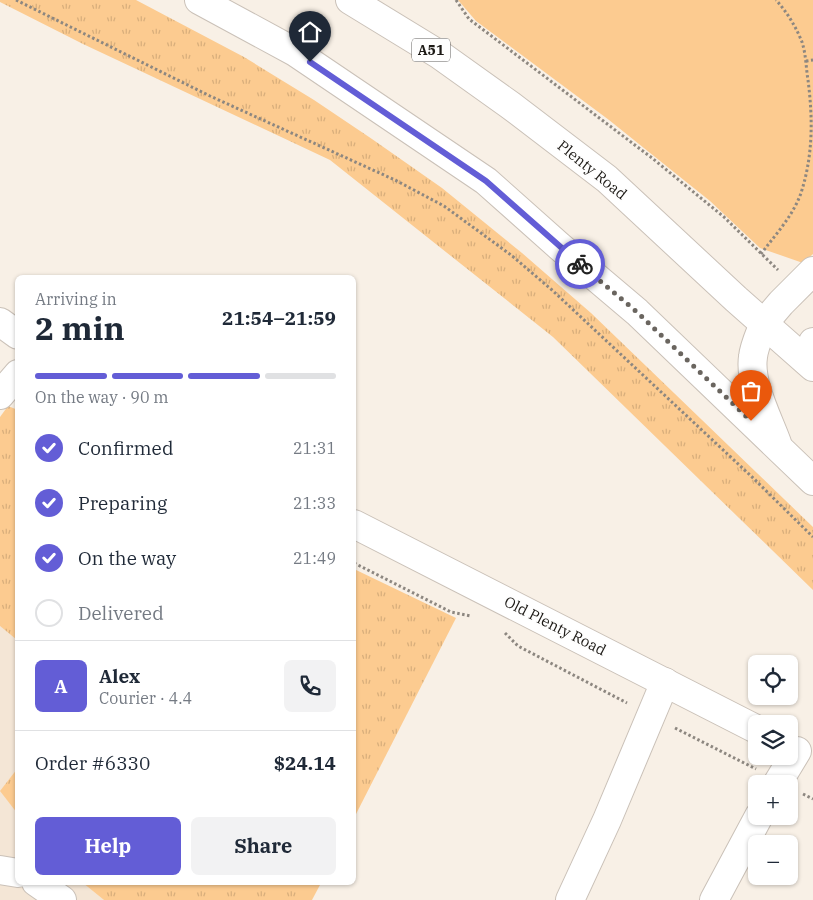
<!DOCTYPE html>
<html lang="en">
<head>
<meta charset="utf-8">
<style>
  body { margin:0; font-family:"IBM Plex Serif",serif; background:#f2f2f3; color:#1f2937; height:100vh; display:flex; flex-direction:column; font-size:19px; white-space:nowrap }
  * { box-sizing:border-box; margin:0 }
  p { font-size:16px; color:#747a83 }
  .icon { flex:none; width:28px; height:28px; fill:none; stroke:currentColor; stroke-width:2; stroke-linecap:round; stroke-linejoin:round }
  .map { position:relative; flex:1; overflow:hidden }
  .details { position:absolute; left:15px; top:275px; width:341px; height:610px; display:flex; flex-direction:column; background:#fff; border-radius:8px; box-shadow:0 1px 4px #0004 }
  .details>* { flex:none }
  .buttons { position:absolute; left:748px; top:655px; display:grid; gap:10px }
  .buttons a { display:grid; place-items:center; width:50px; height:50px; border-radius:8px; background:#fff; box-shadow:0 1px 4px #0004; font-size:25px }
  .pin { position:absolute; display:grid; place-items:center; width:42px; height:42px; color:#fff; margin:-51px -21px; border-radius:50% 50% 50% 0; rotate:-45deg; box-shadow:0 0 5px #0007 }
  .pin .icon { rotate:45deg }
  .courier { position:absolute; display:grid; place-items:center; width:50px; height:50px; margin:-25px; border:4px solid #635dd6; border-radius:50%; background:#fff; color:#222; box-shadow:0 1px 6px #0007 }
  .overview em { font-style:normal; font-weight:700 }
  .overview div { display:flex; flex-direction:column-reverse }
  .overview { display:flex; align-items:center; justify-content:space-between; height:85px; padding:0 20px }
  h1 { font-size:32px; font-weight:700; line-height:38px }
  .bar { display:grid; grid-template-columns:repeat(4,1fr); gap:8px 5px; align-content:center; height:60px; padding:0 20px }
  .bar i { height:6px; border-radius:4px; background:#e0e1e3 }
  .bar .current { background:#635dd6 }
  .bar p { grid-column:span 4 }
  .line { display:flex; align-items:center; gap:12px; padding:0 20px; border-top:1px solid #e0e1e3 }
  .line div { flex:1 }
  .round { display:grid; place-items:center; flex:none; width:52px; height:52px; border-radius:8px; background:#f2f2f3 }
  ol { padding:0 20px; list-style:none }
  li { display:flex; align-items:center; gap:15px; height:55px }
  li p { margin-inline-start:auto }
  li .icon { padding:5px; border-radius:50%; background:#635dd6; color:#fff; stroke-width:4 }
  li:last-child { color:#747a83 }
  li i { width:28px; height:28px; border:2px solid #e0e1e3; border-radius:50% }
  .action { display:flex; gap:10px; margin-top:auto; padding:10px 20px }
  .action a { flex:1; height:58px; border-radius:8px; background:#635dd6; color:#fff; font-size:20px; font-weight:700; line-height:58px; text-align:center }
  .action a+a { background:#f2f2f3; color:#1f2937 }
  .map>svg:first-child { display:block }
  .built { fill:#f4e6d6 }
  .grass { fill:url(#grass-tufts) }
  .green { fill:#fccb90 }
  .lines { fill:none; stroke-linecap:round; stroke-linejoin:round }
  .minor-casing { stroke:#cac1b8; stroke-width:30 }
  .highway-casing { stroke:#cac1b8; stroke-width:30 }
  .path { stroke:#8d8780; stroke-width:3; stroke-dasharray:2.5 2.5; stroke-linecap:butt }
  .minor { stroke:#fff; stroke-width:28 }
  .highway { stroke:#fff; stroke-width:28 }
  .done { stroke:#6a655f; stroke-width:5; stroke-dasharray:0 9 }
  .route { stroke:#635dd6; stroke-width:6 }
  .labels { text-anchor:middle; stroke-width:4; stroke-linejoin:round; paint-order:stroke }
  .shield { fill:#fefefe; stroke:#605e5c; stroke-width:1 }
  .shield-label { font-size:14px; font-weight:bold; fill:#1d1a16 }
  .street-label { font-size:15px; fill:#1d1a16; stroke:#fefefe }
</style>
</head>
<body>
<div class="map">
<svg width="813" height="900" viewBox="0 0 813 900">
  <defs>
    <pattern id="grass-tufts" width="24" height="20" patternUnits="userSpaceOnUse" patternTransform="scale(1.25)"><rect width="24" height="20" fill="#fccb90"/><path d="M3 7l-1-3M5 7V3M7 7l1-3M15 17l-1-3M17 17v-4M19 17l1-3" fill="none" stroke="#d8ae7b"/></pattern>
  </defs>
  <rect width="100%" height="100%" fill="#f8f0e6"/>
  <path class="built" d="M 0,626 L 17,640 L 17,769 L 1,791 L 17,813 L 18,882 L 83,883 L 104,900 L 0,900 Z"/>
  <g class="grass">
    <path d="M 0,0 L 136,0 L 244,57 L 314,100 L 372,139 L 442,188 L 522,253 L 591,313 L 813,527 L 813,590 L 553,337 L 330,160 L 83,44 L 0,2 Z"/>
    <path d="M 8,406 L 18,410 L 17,640 L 0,626 L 0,417 Z"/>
    <path d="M 354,569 L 456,618 L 354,818 Z"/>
    <path d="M 17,769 L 17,813 L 0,791 Z"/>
    <path d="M 83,883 L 321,883 L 312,900 L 104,900 Z"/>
  </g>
  <path class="green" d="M 458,0 L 813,0 L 813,254 L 803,263 L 760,248 L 710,201 L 609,120 L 476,21 Z"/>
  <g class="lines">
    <defs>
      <g id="minor">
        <path d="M 0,322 L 18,335"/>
        <path d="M 764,323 L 781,303 L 813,271"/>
        <path d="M 807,361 L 813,342"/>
        <path d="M 0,395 L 18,374"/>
        <path d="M 354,524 L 756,729"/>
        <path d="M 777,784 L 797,751"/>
        <path d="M 0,870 L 18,873"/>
        <path d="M 36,882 L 62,900"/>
        <path d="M 570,900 L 607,820 L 665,682"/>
        <path d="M 714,900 L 759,816"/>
      </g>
      <g id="highway">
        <path d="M 199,0 L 295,52 L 486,181 L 559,246 L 637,312 L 813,481"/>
        <path d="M 350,0 L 440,55 L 510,105 L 607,179 L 736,299 L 813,367"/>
        <path d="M 764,323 C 760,334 754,346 753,357 C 749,383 768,418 777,443"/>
      </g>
    </defs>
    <use href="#minor" class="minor-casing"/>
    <use href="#highway" class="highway-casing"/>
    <g class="path">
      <path d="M 16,0 L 210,96 L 395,180 L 444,206 L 511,255 L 552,290 L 751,476 L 813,537"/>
      <path d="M 456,0 L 469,19 L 652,158 L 724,217 L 778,270"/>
      <path d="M 806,61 L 813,60"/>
      <path d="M 761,254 C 775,235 793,216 801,193 C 813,156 813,119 808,80 C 806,68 806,54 802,42 C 796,27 787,12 776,0"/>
      <path d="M 354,563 L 451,612 L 471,616"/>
      <path d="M 505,633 L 518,646 L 627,703"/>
      <path d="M 675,728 L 756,769"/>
      <path d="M 803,794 L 813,799"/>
    </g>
    <use href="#minor" class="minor"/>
    <use href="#highway" class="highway"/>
  </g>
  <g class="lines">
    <path class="done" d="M 580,264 L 637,312 L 751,421"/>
    <path class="route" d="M 310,62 L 486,181 L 580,264"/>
  </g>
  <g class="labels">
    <rect class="shield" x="412" y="38.5" width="38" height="23" rx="4"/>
    <g class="shield-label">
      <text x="431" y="55">A51</text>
    </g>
    <g class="street-label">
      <text transform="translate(592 170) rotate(39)" y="5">Plenty Road</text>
      <text transform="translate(555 626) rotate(27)" y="5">Old Plenty Road</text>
    </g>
  </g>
</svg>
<div class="buttons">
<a><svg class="icon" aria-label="locate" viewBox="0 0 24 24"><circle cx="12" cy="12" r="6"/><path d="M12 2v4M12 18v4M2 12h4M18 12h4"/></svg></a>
<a><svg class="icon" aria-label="layers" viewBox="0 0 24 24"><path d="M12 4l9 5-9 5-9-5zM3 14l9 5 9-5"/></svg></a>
<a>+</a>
<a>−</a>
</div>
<div class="pin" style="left:751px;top:421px;background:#ea580c"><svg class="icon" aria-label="bag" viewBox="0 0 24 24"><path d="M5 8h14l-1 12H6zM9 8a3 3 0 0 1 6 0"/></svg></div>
<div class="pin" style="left:310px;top:62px;background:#1f2937"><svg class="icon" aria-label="home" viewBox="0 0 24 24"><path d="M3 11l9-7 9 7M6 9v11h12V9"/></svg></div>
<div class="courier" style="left:580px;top:264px"><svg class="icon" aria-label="bike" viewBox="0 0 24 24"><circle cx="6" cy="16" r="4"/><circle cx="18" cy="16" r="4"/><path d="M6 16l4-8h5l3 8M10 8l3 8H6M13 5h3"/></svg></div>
<section class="details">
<div class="overview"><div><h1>2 min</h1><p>Arriving in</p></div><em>21:54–21:59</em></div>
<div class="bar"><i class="current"></i><i class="current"></i><i class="current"></i><i></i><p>On the way · 90 m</p></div>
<ol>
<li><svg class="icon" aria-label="check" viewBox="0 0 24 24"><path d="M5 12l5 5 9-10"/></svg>Confirmed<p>21:31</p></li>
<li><svg class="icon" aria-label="check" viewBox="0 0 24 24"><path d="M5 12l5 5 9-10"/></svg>Preparing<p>21:33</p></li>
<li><svg class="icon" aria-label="check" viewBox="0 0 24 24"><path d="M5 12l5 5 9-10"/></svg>On the way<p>21:49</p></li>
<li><i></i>Delivered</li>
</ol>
<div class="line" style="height:90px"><b class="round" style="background:#635dd6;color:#fff">A</b><div><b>Alex</b><p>Courier · 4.4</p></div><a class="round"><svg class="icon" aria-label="phone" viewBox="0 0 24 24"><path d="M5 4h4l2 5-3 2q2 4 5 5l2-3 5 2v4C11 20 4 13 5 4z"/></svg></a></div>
<div class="line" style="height:65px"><div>Order #6330</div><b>$24.14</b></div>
<div class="action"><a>Help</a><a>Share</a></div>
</section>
</div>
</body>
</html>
